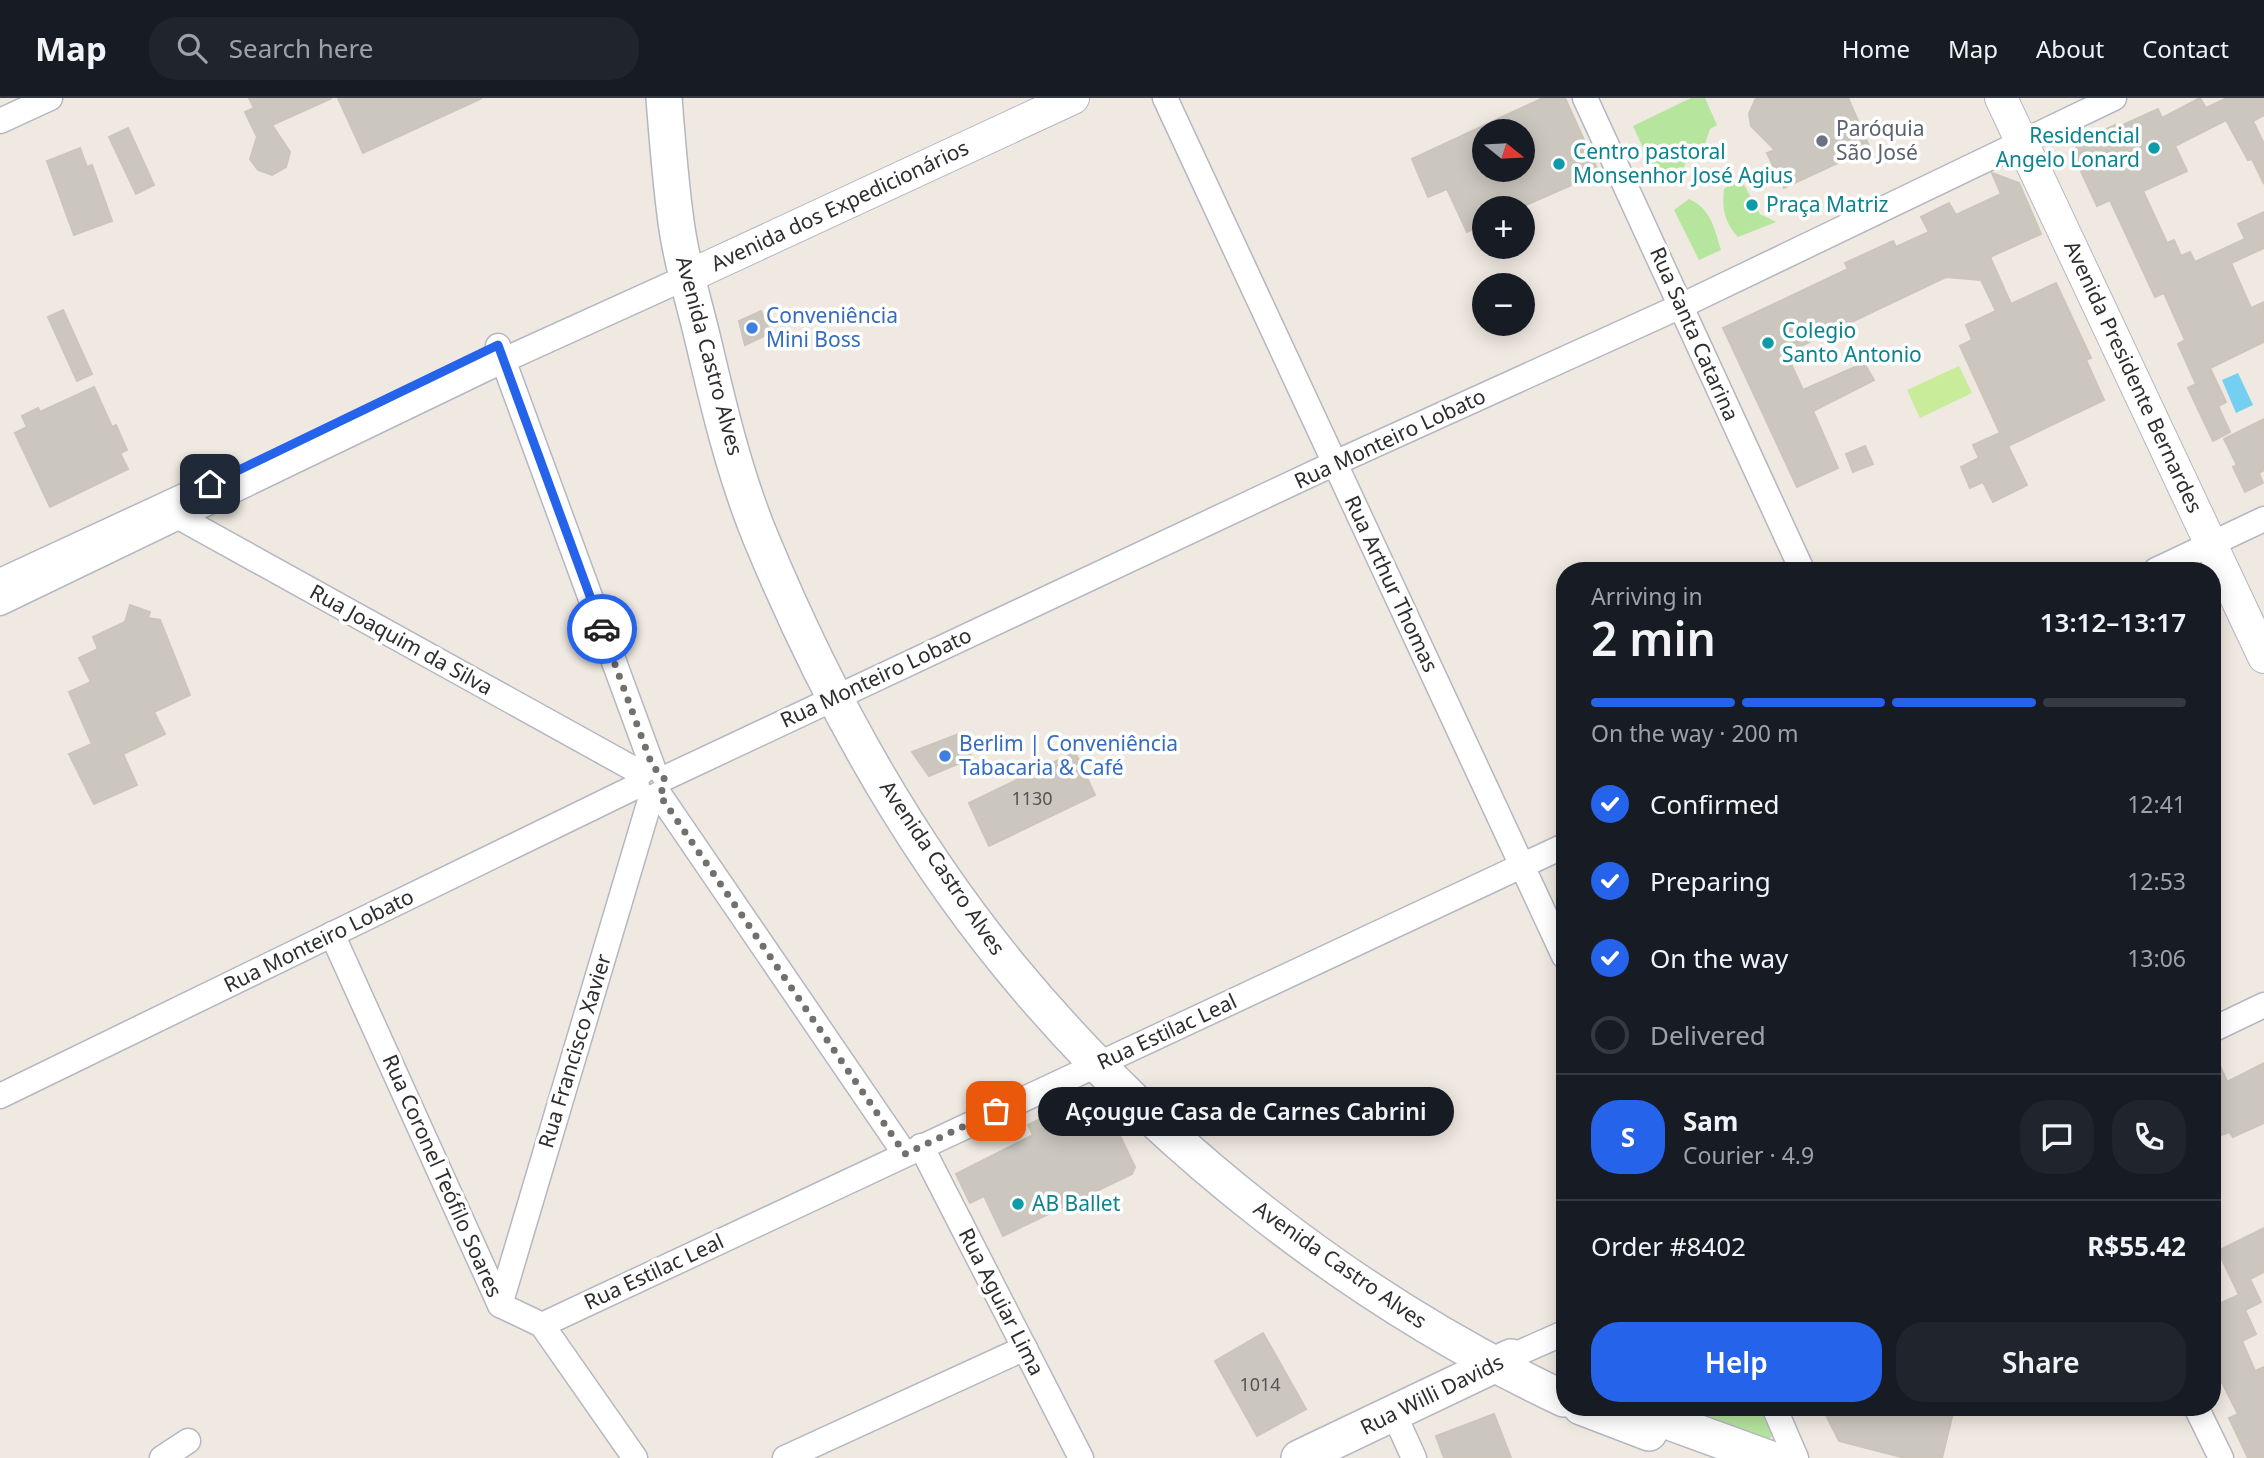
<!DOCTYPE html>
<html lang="en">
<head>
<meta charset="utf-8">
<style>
  body { margin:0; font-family:"Noto Sans",sans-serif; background:#20242c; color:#f1f3f6; height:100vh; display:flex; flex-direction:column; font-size:26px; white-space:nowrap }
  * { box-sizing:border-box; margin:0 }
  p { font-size:23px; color:#9ea1a6 }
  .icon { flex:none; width:38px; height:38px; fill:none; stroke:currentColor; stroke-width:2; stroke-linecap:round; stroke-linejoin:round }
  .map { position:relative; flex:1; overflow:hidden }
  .side { position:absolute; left:1556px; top:464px; width:665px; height:854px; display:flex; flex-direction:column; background:#171b24; border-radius:28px; box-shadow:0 4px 18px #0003 }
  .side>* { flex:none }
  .needle { width:46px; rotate:108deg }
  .controls { position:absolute; left:1472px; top:21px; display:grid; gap:14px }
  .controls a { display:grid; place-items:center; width:63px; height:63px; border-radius:50%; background:#171b24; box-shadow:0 4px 18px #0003; font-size:35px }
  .pin { position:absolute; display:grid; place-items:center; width:60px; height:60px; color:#fff; margin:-30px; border-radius:14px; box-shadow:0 4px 10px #0006 }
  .courier { position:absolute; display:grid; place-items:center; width:70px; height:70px; margin:-35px; border:5px solid #2563eb; border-radius:50%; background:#fff; color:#222; box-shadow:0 2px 9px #0007 }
  .bubble { position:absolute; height:49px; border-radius:24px; background:#171b24; box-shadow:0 4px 18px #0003; font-size:23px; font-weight:600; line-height:49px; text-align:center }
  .head em { font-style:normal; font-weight:600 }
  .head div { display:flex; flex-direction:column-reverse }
  .head { display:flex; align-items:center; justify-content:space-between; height:119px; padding:0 35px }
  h1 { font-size:46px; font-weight:600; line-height:52px }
  .bar { display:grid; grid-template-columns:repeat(4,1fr); gap:10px 7px; align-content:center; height:84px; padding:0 35px }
  .bar i { height:9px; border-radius:5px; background:#363941 }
  .bar .on { background:#2563eb }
  .bar p { grid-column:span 4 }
  .line { display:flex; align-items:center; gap:18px; padding:0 35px; border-top:2px solid #363941 }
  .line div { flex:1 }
  .round { display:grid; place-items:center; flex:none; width:74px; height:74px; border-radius:28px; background:#20242c }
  ol { padding:0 35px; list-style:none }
  li { display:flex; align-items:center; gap:21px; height:77px }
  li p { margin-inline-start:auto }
  li .icon { padding:7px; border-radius:50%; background:#2563eb; color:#fff; stroke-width:4 }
  li:last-child { color:#9ea1a6 }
  li i { width:38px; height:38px; border:4px solid #363941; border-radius:50% }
  .primary-button { display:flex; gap:14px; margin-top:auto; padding:14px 35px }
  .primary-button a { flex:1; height:80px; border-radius:28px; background:#2563eb; color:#fff; font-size:28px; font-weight:600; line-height:80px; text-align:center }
  .primary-button a+a { background:#20242c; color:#f1f3f6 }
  header { display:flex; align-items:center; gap:42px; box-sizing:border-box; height:98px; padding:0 35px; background:#171b24; border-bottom:2px solid #363941 }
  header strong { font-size:33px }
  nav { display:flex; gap:38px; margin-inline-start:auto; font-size:24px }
  .search { width:490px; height:63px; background:#20242c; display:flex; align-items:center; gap:18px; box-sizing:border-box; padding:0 24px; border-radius:28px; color:#9ea1a6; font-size:26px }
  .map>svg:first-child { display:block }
  .green { fill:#b6e59e }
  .pitch { fill:#c9ec9a }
  .water { fill:#75cff0 }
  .building { fill:#cbc7bf; stroke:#cbc5ba; stroke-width:2; fill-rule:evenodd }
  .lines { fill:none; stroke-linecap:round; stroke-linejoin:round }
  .minor-casing { stroke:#b4b7c1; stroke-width:27 }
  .tertiary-casing { stroke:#b4b7c1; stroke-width:34 }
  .secondary-casing { stroke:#b4b7c1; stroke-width:38 }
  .minor { stroke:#fff; stroke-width:24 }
  .tertiary { stroke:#fff; stroke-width:32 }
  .secondary { stroke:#fff; stroke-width:35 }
  .done { stroke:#726f6d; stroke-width:7; stroke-dasharray:0 12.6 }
  .route { stroke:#2563eb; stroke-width:9 }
  .worship-dot { fill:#6b7280; stroke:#fff; stroke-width:2.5 }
  .culture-dot { fill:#0f9aa8; stroke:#fff; stroke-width:2.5 }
  .shop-dot { fill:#3f7fe0; stroke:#fff; stroke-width:2.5 }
  .labels { text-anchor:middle; stroke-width:7; stroke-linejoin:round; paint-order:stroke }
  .number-label { font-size:18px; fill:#555452 }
  .worship-label { font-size:21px; fill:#5b616d; stroke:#fff; text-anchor:start }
  .culture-label { font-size:21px; fill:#0d838f; stroke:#fff; text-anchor:start }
  .street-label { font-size:21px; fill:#2e2e2e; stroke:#fff }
  .shop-label { font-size:21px; fill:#366cbe; stroke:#fff; text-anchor:start }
</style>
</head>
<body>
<header>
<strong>Map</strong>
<div class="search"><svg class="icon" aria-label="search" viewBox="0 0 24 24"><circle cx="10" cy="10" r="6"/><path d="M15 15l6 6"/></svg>Search here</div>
<nav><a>Home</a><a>Map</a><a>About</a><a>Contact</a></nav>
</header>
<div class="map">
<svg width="2264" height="1360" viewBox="0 0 2264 1360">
  <rect width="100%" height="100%" fill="#efe9e1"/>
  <g class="green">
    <path d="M 1691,0 L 1705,0 L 1717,27 L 1710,31 L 1703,52 L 1687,59 L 1682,77 L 1661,89 L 1633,28 Z"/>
    <path d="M 1742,83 L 1760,116 L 1776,124 L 1738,139 C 1724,123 1722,111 1724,91 L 1733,84 Z"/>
    <path d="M 1689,101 C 1711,111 1714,129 1721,152 L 1699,162 L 1674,112 Z"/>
    <path d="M 1676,1309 L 1760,1309 L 1772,1338 L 1767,1343 Z"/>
  </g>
  <path class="pitch" d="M 1959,268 L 1972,295 L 1920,320 L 1907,292 Z"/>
  <path class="water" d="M 2238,275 L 2253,307 L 2236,315 L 2222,282 Z"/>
  <g class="building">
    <path d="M 249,0 L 332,0 L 272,27 L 290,54 L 286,69 L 272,77 L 258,72 L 250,61 L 257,39 L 245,14 L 254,10 Z"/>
    <path d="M 338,0 L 482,0 L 363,55 Z"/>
    <path d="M 1543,0 L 1565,0 L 1599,75 L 1519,110 L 1484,110 L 1484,126 L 1467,134 L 1447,91 L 1428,99 L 1412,61 ZM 1484,33 L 1522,33 L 1522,72 L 1484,72 Z"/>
    <path d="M 1756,0 L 1848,0 L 1870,50 L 1784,90 L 1767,55 L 1775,52 L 1751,28 L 1749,16 Z"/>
    <path d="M 2200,0 L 2206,10 L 2227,0 L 2264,0 L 2264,17 L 2253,23 L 2264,46 L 2264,86 L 2252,61 L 2248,62 L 2226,22 L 2175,48 L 2187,73 L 2143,93 L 2167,145 L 2174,142 L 2181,158 L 2190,154 L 2195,164 L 2245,141 L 2238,126 L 2264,114 L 2264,150 L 2231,165 L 2251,210 L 2264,204 L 2264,244 L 2210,270 L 2226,304 L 2218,308 L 2230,334 L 2213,343 L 2188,290 L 2196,286 L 2178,246 L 2185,242 L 2164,195 L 2155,199 L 2110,102 L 2097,108 L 2073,56 L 2079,43 L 2115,27 L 2116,30 L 2158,11 L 2162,20 Z"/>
    <path d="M 128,30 L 154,87 L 136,96 L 109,39 Z"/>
    <path d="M 80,50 L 87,69 L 92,67 L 112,123 L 74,137 L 47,63 Z"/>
    <path d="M 1992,75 L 2019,85 L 2041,136 L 1990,159 L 2011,206 L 2056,185 L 2091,260 L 2086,262 L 2104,302 L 2008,348 L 2027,387 L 1993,404 L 1983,384 L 1970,390 L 1961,369 L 1979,360 L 1973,347 L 2000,335 L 1960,248 L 1972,242 L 1966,227 L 1996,213 L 1981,182 L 1946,179 L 1786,255 L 1803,292 L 1864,265 L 1874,282 L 1813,313 L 1838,370 L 1797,389 L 1723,230 L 1848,171 L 1845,165 L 1893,143 L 1896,149 L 1929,134 L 1921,119 L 1949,105 L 1956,117 L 2001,96 Z"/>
    <path d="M 63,212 L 92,276 L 77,283 L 48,219 Z"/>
    <path d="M 761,213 L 771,235 L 745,247 L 739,223 Z"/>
    <path d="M 94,289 L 112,329 L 116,327 L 127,352 L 120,355 L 128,371 L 50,409 L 15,335 L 27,329 L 22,318 L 38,310 L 40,314 Z"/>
    <path d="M 2264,321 L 2264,372 L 2259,375 L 2263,385 L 2245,394 L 2233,369 L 2237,367 L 2224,341 Z"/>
    <path d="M 1865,348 L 1873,366 L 1853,374 L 1846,356 Z"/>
    <path d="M 130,507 L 150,514 L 148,520 L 160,522 L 190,597 L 154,614 L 165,636 L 123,656 L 137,687 L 94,706 L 69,656 L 92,646 L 69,594 L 91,584 L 79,560 L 98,551 L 93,539 L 125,524 Z"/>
    <path d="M 961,635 L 972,660 L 929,678 L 912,654 Z"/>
    <path d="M 1075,654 L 1095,697 L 989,748 L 969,705 Z"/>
    <path d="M 2212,949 L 2227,984 L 2264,965 L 2264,1025 L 2233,1039 L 2229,1034 L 2212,1041 Z"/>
    <path d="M 1070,1006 L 1080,1029 L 1109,1015 L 1135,1069 L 1132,1076 L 1003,1138 L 984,1098 L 970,1105 L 956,1076 L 1033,1037 L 1028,1027 Z"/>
    <path d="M 2264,1130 L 2264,1174 L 2250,1181 L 2261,1204 L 2245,1212 L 2256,1236 L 2242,1243 L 2255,1273 L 2264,1269 L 2264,1360 L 2248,1360 L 2229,1320 L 2238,1316 L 2212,1265 L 2212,1209 L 2239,1197 L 2218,1153 Z"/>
    <path d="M 1263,1235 L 1306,1311 L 1257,1338 L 1215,1263 Z"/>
    <path d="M 1822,1309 L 1916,1309 L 1952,1319 L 1942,1360 L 1905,1360 L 1839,1343 Z"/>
    <path d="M 1494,1316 L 1511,1360 L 1444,1360 L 1436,1338 Z"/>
  </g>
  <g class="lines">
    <defs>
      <g id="minor">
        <path d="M 1165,0 L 1564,858"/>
        <path d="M 1585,0 L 1802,472"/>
        <path d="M 0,23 L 50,0"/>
        <path d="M 498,248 L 653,670"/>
        <path d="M 168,413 L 641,675"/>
        <path d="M 2156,472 L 2264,421"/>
        <path d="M 0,483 L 186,397"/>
        <path d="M 0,505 L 504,262 L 687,179"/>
        <path d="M 665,680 L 1335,365 L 1681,208 L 2114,0"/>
        <path d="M 659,696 L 905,1056"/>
        <path d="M 332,836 L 500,1207 L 542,1227 L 635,1360"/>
        <path d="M 2212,932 L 2264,907"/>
        <path d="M 0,998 L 637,688"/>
        <path d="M 921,1048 L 1081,1360"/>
        <path d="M 500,1207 L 651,699"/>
        <path d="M 542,1227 L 1564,748"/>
        <path d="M 1512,1258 L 1564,1235"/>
        <path d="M 1774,1309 L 1796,1360"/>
        <path d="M 2196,1309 L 2221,1360"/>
        <path d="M 1394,1316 L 1414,1360"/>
        <path d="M 162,1360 L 188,1343"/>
        <path d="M 785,1360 L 1025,1250"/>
      </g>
      <g id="tertiary">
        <path d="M 2001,0 L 2264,559"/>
        <path d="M 687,179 L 1073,0"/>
      </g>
      <g id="secondary">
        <path d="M 664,0 C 667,39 670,78 675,116 C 680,160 694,203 704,246 C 719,310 735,377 760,438 C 823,591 905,741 1010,869 C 1158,1049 1354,1202 1564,1301"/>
        <path d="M 1581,1309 L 1649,1335"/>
        <path d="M 1628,1309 L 1768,1360"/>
        <path d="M 1299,1360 L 1511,1259"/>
      </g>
    </defs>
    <use href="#minor" class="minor-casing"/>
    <use href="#tertiary" class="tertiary-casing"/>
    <use href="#secondary" class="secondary-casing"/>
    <use href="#minor" class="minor"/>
    <use href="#tertiary" class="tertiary"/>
    <use href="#secondary" class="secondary"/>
  </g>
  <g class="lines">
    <path class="done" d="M 602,531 L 653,670 C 665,675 669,686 659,696 L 905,1056 L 996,1013"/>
    <path class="route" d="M 210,386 L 498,247 L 602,531"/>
  </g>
  <circle class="worship-dot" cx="1822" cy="43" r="7"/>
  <g class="culture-dot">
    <circle cx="2154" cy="50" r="7"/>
    <circle cx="1559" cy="66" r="7"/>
    <circle cx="1752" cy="107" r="7"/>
    <circle cx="1768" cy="245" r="7"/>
    <circle cx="1018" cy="1106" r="7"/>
  </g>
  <g class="shop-dot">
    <circle cx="752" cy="230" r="7"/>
    <circle cx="945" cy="658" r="7"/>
  </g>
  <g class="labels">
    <g class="number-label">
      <text x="1032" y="707">1130</text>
      <text x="1260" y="1293">1014</text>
    </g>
    <g class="worship-label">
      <text x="1836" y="38">Paróquia<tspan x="1836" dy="24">São José</tspan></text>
    </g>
    <g class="culture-label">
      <text x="2140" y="45" text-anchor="end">Residencial<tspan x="2140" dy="24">Angelo Lonard</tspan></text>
      <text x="1573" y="61">Centro pastoral<tspan x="1573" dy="24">Monsenhor José Agius</tspan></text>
      <text x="1766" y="114">Praça Matriz</text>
      <text x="1782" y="240">Colegio<tspan x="1782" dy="24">Santo Antonio</tspan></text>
      <text x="1032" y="1113">AB Ballet</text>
    </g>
    <g class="street-label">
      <text transform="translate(840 108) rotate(-25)" y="7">Avenida dos Expedicionários</text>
      <text transform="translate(1694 236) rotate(66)" y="7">Rua Santa Catarina</text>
      <text transform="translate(709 258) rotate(75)" y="7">Avenida Castro Alves</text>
      <text transform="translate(2133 279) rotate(65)" y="7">Avenida Presidente Bernardes</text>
      <text transform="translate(1390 341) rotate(-25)" y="7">Rua Monteiro Lobato</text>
      <text transform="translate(1391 486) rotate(65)" y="7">Rua Arthur Thomas</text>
      <text transform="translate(401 542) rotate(29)" y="7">Rua Joaquim da Silva</text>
      <text transform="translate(876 580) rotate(-25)" y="7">Rua Monteiro Lobato</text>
      <text transform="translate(942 770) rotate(56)" y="7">Avenida Castro Alves</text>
      <text transform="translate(319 843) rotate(-26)" y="7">Rua Monteiro Lobato</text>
      <text transform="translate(1167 934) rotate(-25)" y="7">Rua Estilac Leal</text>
      <text transform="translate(575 953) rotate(-73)" y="7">Rua Francisco Xavier</text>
      <text transform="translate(442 1078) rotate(66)" y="7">Rua Coronel Teófilo Soares</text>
      <text transform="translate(1340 1167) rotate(35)" y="7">Avenida Castro Alves</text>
      <text transform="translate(654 1174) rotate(-25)" y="7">Rua Estilac Leal</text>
      <text transform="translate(1001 1204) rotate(63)" y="7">Rua Aguiar Lima</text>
      <text transform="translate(1432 1297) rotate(-26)" y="7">Rua Willi Davids</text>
    </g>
    <g class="shop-label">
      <text x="766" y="225">Conveniência<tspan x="766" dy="24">Mini Boss</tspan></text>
      <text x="959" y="653">Berlim | Conveniência<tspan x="959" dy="24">Tabacaria &amp; Café</tspan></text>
    </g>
  </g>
</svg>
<div class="controls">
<a><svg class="needle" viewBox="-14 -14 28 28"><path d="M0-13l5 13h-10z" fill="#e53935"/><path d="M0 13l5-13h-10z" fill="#9ea1a6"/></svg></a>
<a>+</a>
<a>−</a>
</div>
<div class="pin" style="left:996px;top:1013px;background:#ea580c"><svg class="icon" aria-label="bag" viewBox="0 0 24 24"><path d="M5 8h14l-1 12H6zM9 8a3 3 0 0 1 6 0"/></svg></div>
<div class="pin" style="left:210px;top:386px;background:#1f2937"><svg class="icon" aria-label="home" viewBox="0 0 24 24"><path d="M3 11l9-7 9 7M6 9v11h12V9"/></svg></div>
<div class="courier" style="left:602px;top:531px"><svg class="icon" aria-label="car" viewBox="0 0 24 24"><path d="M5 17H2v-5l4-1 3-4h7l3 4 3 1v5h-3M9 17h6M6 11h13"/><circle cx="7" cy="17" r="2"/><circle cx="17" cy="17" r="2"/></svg></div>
<div class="bubble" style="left:1038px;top:989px;width:416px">Açougue Casa de Carnes Cabrini</div>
<section class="side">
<div class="head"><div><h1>2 min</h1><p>Arriving in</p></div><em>13:12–13:17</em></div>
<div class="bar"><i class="on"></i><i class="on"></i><i class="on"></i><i></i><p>On the way · 200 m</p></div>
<ol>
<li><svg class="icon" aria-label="check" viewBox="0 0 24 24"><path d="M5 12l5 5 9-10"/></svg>Confirmed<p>12:41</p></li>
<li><svg class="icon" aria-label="check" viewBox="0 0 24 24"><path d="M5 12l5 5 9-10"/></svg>Preparing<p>12:53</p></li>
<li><svg class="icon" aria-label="check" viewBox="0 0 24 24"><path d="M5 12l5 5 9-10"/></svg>On the way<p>13:06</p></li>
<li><i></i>Delivered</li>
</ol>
<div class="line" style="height:126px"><b class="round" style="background:#2563eb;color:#fff">S</b><div><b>Sam</b><p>Courier · 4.9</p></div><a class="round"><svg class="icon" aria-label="chat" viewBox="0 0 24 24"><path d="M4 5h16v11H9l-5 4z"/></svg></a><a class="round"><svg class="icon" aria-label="phone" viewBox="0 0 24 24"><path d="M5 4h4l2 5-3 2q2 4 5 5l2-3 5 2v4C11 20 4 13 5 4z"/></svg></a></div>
<div class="line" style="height:91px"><div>Order #8402</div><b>R$55.42</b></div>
<div class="primary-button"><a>Help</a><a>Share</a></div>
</section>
</div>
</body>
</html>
